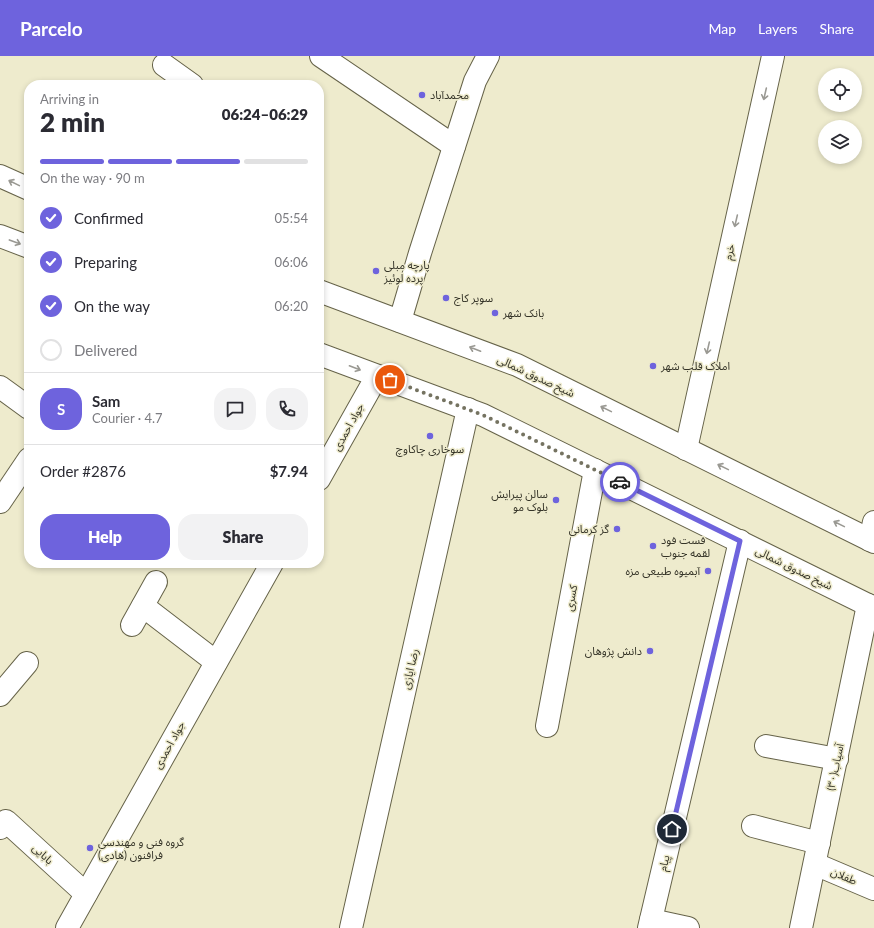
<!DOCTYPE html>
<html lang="en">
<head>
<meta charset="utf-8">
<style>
  body { margin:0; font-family:Lato,"Noto Sans Arabic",sans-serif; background:#f2f2f3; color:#2b2b33; height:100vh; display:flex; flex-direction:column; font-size:15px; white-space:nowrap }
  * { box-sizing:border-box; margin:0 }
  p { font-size:13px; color:#7c7c81 }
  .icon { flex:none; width:22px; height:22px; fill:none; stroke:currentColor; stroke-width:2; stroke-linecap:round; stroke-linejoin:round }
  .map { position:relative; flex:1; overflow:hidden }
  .panel { position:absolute; left:24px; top:24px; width:300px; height:488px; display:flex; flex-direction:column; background:#fff; border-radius:16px; box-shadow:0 2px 6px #0003 }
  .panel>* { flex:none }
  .controls { position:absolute; left:818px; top:12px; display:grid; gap:8px }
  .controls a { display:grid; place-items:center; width:44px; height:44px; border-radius:50%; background:#fff; box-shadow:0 2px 6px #0003; font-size:20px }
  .pin { position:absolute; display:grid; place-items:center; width:34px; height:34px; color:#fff; margin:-17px; border:2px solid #fff; border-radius:50%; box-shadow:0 1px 4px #0007 }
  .courier { position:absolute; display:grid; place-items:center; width:40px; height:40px; margin:-20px; border:3px solid #6e63dd; border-radius:50%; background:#fff; color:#222; box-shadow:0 1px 5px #0007 }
  .head em { font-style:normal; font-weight:800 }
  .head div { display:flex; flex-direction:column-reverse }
  .head { display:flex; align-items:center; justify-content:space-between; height:68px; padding:0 16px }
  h1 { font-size:26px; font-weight:800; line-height:30px }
  .bar { display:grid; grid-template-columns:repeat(4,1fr); gap:6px 4px; align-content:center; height:48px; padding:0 16px }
  .bar i { height:5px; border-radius:3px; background:#e1e1e2 }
  .bar .selected { background:#6e63dd }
  .bar p { grid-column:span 4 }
  .line { display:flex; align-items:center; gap:10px; padding:0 16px; border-top:1px solid #e1e1e2 }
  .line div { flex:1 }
  .round { display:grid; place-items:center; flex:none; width:42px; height:42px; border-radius:16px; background:#f2f2f3 }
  ol { padding:0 16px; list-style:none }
  li { display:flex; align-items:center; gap:12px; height:44px }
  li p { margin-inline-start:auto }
  li .icon { padding:4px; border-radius:50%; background:#6e63dd; color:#fff; stroke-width:4 }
  li:last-child { color:#7c7c81 }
  li i { width:22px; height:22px; border:2px solid #e1e1e2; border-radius:50% }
  .action { display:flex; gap:8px; margin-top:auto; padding:8px 16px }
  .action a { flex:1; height:46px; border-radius:16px; background:#6e63dd; color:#fff; font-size:16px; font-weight:800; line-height:46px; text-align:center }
  .action a+a { background:#f2f2f3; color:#2b2b33 }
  header { display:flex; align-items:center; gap:24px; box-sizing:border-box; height:56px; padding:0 20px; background:#6e63dd; color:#fff }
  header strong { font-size:19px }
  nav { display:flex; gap:22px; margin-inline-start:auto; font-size:14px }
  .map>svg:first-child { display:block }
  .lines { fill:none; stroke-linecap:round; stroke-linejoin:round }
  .street-casing { stroke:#666349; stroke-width:24 }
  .secondary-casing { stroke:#666349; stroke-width:24 }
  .street { stroke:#fff; stroke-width:22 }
  .secondary { stroke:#fff; stroke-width:22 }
  .oneway { stroke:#9a9993 }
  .done { stroke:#757361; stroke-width:4; stroke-dasharray:0 7.2 }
  .route { stroke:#6e63dd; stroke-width:5 }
  .poi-dot { fill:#6e63dd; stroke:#eeebcd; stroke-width:1.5 }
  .labels { text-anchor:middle; stroke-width:3; stroke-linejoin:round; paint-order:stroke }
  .poi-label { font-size:11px; fill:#343327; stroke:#eeebcd; text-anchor:start }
  .street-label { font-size:11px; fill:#343327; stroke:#eeebcd }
</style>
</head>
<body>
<header>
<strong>Parcelo</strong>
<nav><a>Map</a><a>Layers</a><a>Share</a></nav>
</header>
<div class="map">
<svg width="874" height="872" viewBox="0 0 874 872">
  <rect width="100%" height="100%" fill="#eeebcd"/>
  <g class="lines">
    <defs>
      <g id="street">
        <path d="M 321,0 L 454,90"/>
        <path d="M 164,9 L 192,29"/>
        <path d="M 400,265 L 420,197 L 475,25 L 488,0"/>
        <path d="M 0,331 L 29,352"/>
        <path d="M 686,393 L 773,0"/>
        <path d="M 319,423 L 377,320"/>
        <path d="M 0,446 L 29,403"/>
        <path d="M 870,484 L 874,466"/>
        <path d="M 143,550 L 216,606"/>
        <path d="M 132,569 L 156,526"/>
        <path d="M 0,639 L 27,607"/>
        <path d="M 547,670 L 595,414"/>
        <path d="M 766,690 L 837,703"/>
        <path d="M 753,770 L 819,787"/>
        <path d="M 0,772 L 6,765 L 86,838"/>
        <path d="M 815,808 L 874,833"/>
        <path d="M 651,864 L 688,872"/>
        <path d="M 67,872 L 272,507"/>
        <path d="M 351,872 L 468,353"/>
        <path d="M 649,872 L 740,485"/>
        <path d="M 801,872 L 868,549"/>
      </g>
      <g id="secondary">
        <path d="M 0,120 L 29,133"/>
        <path d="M 0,180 L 29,191"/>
        <path d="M 319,235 L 517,309 L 874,486"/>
        <path d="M 319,298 L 483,359 L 874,552"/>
      </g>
    </defs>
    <use href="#street" class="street-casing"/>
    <use href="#secondary" class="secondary-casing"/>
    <use href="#street" class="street"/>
    <use href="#secondary" class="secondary"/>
  </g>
  <defs><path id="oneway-shaft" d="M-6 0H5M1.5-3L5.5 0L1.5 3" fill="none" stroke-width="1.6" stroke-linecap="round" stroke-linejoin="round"/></defs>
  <g class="oneway">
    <use href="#oneway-shaft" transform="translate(765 38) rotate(103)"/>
    <use href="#oneway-shaft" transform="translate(14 127) rotate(-154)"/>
    <use href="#oneway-shaft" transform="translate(736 165) rotate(103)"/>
    <use href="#oneway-shaft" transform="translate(15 186) rotate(20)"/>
    <use href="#oneway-shaft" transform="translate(708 292) rotate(103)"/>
    <use href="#oneway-shaft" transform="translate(475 293) rotate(-159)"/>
    <use href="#oneway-shaft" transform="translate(355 312) rotate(21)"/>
    <use href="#oneway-shaft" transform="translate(606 353) rotate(-154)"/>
    <use href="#oneway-shaft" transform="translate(723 411) rotate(-154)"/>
    <use href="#oneway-shaft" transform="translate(839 468) rotate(-154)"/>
  </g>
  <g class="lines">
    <path class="done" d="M 390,324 L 483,359 L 620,426"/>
    <path class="route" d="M 620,426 L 740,485 L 672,773"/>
  </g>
  <g class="poi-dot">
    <circle cx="422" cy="39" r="4"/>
    <circle cx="376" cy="215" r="4"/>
    <circle cx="446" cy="242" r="4"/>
    <circle cx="495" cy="257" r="4"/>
    <circle cx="653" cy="310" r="4"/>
    <circle cx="430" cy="380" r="4"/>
    <circle cx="556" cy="444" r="4"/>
    <circle cx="617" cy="473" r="4"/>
    <circle cx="653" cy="490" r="4"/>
    <circle cx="708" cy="515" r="4"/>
    <circle cx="650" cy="595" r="4"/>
    <circle cx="90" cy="792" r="4"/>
  </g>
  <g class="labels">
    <g class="poi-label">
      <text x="430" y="43">محمدآباد</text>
      <text x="384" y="213">پارچه مبلی<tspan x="384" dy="13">پرده لوئیز</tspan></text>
      <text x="454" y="246">سوپر کاج</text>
      <text x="503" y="261">بانک شهر</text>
      <text x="661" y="314">املاک قلب شهر</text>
      <text x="430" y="397" text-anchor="middle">سوخاری چاکاوچ</text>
      <text x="548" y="442" text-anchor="end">سالن پیرایش<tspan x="548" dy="13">بلوک مو</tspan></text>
      <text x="609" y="477" text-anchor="end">گز کرمانی</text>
      <text x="661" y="488">فست فود<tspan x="661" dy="13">لقمه جنوب</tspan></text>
      <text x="700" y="519" text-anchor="end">آبمیوه طبیعی مزه</text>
      <text x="642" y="599" text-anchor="end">دانش پژوهان</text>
      <text x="98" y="790">گروه فنی و مهندسی<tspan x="98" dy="13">فرافنون (هادی)</tspan></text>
    </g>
    <g class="street-label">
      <text transform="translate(729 196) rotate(-77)" y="4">خرم</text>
      <text transform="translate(536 320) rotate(25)" y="4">شیخ صدوق شمالی</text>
      <text transform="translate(348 371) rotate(-61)" y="4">جواد احمدی</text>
      <text transform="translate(794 512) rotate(26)" y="4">شیخ صدوق شمالی</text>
      <text transform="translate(571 542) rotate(-80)" y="4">کسری</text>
      <text transform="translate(410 613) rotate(-77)" y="4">رضا ایازی</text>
      <text transform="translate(169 689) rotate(-61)" y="4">جواد احمدی</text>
      <text transform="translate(835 711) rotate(-78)" y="4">آسیاب(۳۰)</text>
      <text transform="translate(43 798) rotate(43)" y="4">بابایی</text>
      <text transform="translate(664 807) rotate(-77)" y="4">پیام</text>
      <text transform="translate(844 820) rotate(24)" y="4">طفلان</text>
    </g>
  </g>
</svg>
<div class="controls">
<a><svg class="icon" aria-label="locate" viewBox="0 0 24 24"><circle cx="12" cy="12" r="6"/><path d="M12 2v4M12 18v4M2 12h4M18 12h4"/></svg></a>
<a><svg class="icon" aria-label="layers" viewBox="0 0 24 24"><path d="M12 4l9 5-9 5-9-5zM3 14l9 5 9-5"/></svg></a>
</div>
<div class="pin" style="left:390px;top:324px;background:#ea580c"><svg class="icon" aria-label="bag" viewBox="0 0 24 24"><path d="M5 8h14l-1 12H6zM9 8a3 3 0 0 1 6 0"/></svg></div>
<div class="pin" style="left:672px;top:773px;background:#1f2937"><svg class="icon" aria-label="home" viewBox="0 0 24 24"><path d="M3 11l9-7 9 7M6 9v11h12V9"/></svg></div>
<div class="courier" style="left:620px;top:426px"><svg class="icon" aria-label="car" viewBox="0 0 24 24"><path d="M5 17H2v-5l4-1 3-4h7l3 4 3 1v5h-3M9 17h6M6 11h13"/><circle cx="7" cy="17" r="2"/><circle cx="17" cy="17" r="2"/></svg></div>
<section class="panel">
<div class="head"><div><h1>2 min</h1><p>Arriving in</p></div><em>06:24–06:29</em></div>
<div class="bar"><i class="selected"></i><i class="selected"></i><i class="selected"></i><i></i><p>On the way · 90 m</p></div>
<ol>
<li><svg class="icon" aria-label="check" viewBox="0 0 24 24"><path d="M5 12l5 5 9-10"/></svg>Confirmed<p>05:54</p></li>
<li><svg class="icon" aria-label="check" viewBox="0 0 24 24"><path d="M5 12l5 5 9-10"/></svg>Preparing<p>06:06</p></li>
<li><svg class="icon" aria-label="check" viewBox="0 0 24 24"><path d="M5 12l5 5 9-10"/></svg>On the way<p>06:20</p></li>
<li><i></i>Delivered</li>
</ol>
<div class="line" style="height:72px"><b class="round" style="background:#6e63dd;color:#fff">S</b><div><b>Sam</b><p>Courier · 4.7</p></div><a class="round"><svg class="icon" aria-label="chat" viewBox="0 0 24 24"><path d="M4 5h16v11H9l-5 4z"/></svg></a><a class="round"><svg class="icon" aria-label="phone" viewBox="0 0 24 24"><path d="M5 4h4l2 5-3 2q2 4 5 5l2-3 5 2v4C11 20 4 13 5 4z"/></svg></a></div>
<div class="line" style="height:52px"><div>Order #2876</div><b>$7.94</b></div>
<div class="action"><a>Help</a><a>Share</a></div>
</section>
</div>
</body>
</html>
